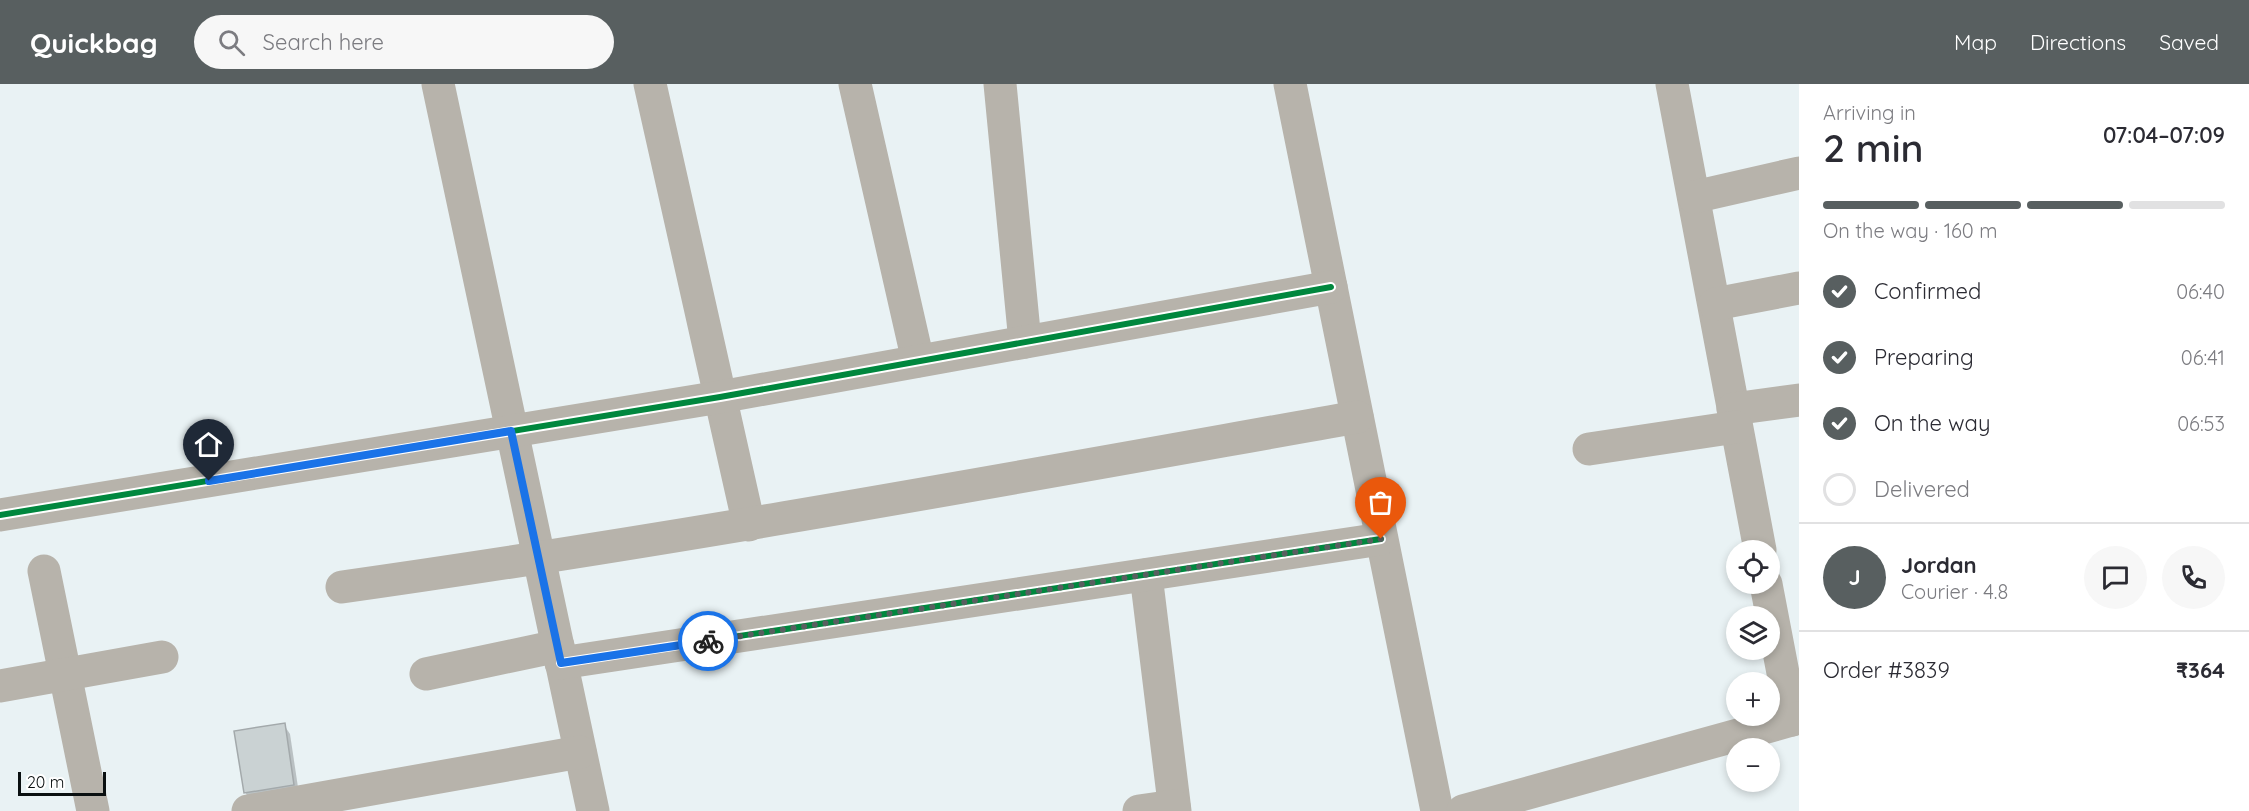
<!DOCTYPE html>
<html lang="en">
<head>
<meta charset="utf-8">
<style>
  body { margin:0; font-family:Quicksand,sans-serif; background:#f7f7f7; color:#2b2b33; height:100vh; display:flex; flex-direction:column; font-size:22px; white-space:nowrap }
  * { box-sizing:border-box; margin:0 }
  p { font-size:20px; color:#7c7c81 }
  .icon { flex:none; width:33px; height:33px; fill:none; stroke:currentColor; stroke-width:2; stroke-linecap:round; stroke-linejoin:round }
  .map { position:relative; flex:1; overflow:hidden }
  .panel { display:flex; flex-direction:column; background:#fff; width:450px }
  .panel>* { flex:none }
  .tools { position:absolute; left:1726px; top:456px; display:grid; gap:12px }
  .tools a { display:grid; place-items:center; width:54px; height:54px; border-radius:50%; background:#fff; box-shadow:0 3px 9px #0003; font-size:30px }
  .scale { position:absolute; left:18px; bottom:15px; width:88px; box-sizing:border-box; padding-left:6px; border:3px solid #0a1011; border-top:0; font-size:16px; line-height:21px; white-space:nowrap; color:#0a1011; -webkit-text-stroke:4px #fff; paint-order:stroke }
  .pin { position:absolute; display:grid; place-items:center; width:51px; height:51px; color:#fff; margin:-62px -26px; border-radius:50% 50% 50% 0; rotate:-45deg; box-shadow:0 0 6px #0007 }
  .pin .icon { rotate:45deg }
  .courier { position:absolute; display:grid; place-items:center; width:60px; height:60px; margin:-30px; border:4px solid #1a73e8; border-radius:50%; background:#fff; color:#222; box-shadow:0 2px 8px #0007 }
  .head em { font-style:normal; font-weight:600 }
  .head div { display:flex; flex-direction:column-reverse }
  .head { display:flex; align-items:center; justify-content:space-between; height:102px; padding:0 24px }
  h1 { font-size:39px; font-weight:600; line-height:45px }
  .bar { display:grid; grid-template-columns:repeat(4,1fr); gap:9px 6px; align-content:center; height:72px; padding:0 24px }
  .bar i { height:8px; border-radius:4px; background:#e1e1e2 }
  .bar .current { background:#585f60 }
  .bar p { grid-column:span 4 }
  .line { display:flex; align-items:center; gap:15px; padding:0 24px; border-top:2px solid #e1e1e2 }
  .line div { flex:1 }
  .round { display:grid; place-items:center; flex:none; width:63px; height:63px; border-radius:32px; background:#f7f7f7 }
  ol { padding:0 24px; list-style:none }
  li { display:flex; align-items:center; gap:18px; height:66px }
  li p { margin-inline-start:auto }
  li .icon { padding:6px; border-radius:50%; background:#585f60; color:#fff; stroke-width:4 }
  li:last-child { color:#7c7c81 }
  li i { width:33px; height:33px; border:3px solid #e1e1e2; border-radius:50% }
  header { display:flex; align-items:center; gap:36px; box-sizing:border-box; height:84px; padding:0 30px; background:#585f60; color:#fff }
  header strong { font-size:28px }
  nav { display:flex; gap:33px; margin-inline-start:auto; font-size:21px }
  .search { width:420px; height:54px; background:#f7f7f7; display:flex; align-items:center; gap:15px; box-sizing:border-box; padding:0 21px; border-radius:33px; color:#7c7c81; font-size:22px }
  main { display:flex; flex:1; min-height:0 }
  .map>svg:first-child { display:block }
  .shadow { fill:#0003 }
  .building { fill:#cad2d3; stroke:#a3a9ab; stroke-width:1.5 }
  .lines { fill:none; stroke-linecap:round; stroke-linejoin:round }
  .minor { stroke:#b7b3ab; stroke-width:33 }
  .cycleway-casing { stroke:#fff; stroke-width:10 }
  .cycleway { stroke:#00873e; stroke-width:6 }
  .done { stroke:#585f60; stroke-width:6; stroke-dasharray:0 10.8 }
  .route { stroke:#1a73e8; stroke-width:8 }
</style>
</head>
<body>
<header>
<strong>Quickbag</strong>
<div class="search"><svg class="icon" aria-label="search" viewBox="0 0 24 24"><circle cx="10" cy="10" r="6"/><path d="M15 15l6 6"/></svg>Search here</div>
<nav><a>Map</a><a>Directions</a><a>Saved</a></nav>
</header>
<main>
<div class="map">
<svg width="1799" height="727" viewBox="0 0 1799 727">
  <rect width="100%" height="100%" fill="#e9f2f4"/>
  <path class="shadow" d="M 284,641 L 290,650 L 299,710 L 251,718 L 245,708 Z"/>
  <path class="building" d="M 285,639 L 294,701 L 244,709 L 234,647 Z"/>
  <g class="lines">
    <g class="minor">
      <path d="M 438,0 L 593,727"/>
      <path d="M 650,0 L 749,441"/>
      <path d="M 855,0 L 918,277"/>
      <path d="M 1000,0 L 1025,258"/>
      <path d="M 1290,0 L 1437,727"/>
      <path d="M 1672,0 L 1760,466"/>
      <path d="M 1694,113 L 1799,89"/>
      <path d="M 1715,220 L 1799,204"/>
      <path d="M 1733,325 L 1799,316"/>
      <path d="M 1589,365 L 1736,343"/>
      <path d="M 0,431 L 720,313 L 1331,203"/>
      <path d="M 44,487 L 93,727"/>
      <path d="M 1146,491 L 1175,727"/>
      <path d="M 1766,500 L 1792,636"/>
      <path d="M 342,503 C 682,455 1019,393 1357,333"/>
      <path d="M 561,579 L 1381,455"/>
      <path d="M 426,590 L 558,562"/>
      <path d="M 0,602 L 162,573"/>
      <path d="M 248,727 L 580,668"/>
      <path d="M 1139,727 L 1174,722"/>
      <path d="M 1463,727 L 1799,634"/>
    </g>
    <defs>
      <g id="cycleway">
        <path d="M 0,431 L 720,313 L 1331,203"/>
        <path d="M 561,579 L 1381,455"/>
      </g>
    </defs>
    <use href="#cycleway" class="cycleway-casing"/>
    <use href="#cycleway" class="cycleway"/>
  </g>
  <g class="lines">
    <path class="done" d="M 708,557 L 1381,455"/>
    <path class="route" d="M 209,397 L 511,347 L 561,579 L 708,557"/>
  </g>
</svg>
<div class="tools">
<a><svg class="icon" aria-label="locate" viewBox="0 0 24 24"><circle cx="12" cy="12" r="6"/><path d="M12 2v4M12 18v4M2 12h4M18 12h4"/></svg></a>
<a><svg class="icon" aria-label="layers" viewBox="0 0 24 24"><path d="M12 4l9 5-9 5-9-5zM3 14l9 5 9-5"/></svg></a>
<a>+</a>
<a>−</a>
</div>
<div class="scale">20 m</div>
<div class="pin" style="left:1381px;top:455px;background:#ea580c"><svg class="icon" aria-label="bag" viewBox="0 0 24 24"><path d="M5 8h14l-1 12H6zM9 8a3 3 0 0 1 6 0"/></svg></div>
<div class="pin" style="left:209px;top:397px;background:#1f2937"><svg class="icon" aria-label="home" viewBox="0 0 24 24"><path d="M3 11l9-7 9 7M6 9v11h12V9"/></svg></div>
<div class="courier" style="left:708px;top:557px"><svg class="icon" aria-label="bike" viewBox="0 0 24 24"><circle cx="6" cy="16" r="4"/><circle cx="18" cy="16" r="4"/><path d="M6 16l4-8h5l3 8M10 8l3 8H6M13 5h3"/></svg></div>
</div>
<section class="panel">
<div class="head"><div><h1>2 min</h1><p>Arriving in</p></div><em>07:04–07:09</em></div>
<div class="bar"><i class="current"></i><i class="current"></i><i class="current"></i><i></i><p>On the way · 160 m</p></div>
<ol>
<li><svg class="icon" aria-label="check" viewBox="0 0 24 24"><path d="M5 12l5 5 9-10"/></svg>Confirmed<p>06:40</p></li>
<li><svg class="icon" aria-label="check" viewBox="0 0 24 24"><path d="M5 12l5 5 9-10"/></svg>Preparing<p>06:41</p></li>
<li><svg class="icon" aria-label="check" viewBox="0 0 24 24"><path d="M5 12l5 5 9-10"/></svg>On the way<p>06:53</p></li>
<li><i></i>Delivered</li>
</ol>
<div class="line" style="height:108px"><b class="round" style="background:#585f60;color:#fff">J</b><div><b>Jordan</b><p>Courier · 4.8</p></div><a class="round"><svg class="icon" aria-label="chat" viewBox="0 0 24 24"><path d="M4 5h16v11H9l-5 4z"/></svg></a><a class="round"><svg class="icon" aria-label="phone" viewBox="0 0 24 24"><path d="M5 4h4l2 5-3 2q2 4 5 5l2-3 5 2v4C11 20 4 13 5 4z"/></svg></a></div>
<div class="line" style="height:78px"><div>Order #3839</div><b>₹364</b></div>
</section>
</main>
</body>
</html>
